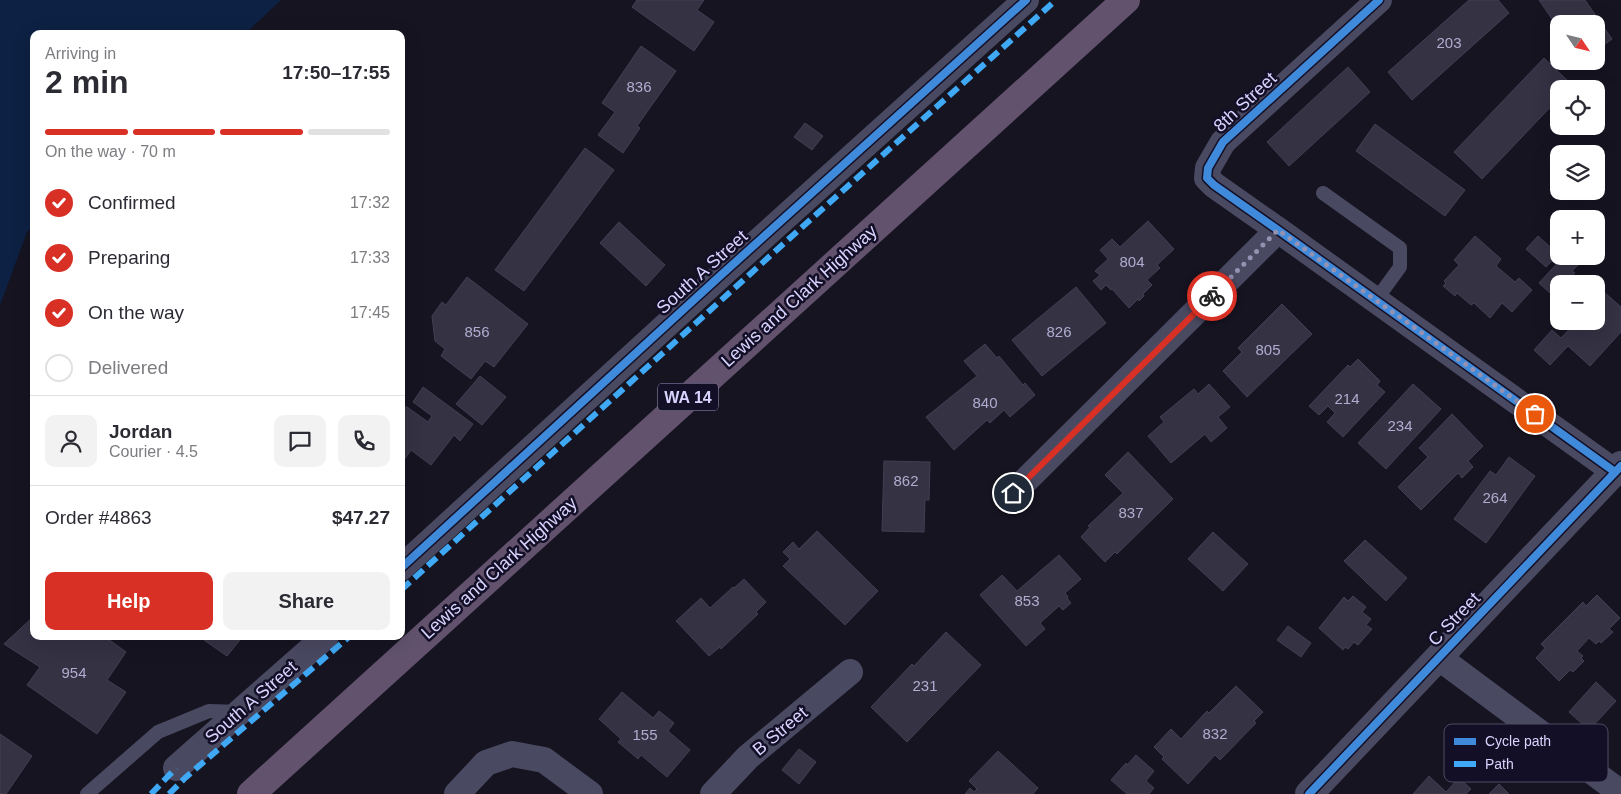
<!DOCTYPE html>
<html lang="en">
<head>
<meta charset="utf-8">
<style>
  body { margin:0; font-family:Arial,sans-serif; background:#f2f2f3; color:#2b2b33; height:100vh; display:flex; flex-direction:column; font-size:19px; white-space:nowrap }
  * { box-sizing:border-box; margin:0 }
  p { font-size:16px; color:#7c7c81 }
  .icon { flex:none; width:28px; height:28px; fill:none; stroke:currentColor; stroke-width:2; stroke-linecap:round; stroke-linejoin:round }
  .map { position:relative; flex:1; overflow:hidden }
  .drawer { position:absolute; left:30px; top:30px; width:375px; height:610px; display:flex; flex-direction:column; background:#fff; border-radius:10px; box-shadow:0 5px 20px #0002 }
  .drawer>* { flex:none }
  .needle { width:32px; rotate:125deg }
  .tools { position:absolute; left:1550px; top:15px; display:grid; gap:10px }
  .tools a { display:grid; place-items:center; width:55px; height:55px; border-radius:10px; background:#fff; box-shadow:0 5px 20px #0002; font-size:25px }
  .pin { position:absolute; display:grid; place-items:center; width:42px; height:42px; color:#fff; margin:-21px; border:2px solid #fff; border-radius:50%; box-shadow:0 1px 5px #0007 }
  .courier { position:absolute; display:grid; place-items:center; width:50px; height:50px; margin:-25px; border:4px solid #d93025; border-radius:50%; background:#fff; color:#222; box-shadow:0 1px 6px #0007 }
  .summary em { font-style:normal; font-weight:600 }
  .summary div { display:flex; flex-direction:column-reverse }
  .summary { display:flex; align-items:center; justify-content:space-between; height:85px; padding:0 15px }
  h1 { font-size:32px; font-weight:600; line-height:38px }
  .bar { display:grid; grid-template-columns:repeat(4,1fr); gap:8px 5px; align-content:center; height:60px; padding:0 15px }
  .bar i { height:6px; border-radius:4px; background:#e1e1e2 }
  .bar .current { background:#d93025 }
  .bar p { grid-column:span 4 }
  .line { display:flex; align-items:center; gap:12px; padding:0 15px; border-top:1px solid #e1e1e2 }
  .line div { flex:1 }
  .round { display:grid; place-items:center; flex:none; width:52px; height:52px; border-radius:10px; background:#f2f2f3 }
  ol { padding:0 15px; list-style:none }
  li { display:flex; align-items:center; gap:15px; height:55px }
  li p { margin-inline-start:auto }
  li .icon { padding:5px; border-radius:50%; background:#d93025; color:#fff; stroke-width:4 }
  li:last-child { color:#7c7c81 }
  li i { width:28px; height:28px; border:2px solid #e1e1e2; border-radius:50% }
  .action { display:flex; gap:10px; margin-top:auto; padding:10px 15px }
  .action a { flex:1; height:58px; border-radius:10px; background:#d93025; color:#fff; font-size:20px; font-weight:600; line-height:58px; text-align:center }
  .action a+a { background:#f2f2f3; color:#2b2b33 }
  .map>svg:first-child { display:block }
  .water { fill:#0d2144 }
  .building { fill:#343243; stroke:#433f54 }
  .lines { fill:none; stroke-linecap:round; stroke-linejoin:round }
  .service { stroke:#4a4962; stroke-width:14 }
  .minor { stroke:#4a4962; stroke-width:26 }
  .tertiary { stroke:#4a4962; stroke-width:28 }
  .trunk { stroke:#62526e; stroke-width:28 }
  .quiet { stroke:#3fa9f5; stroke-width:6; stroke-dasharray:12 6; stroke-linecap:butt }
  .cycleway-casing { stroke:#130f26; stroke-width:11 }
  .cycleway { stroke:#408adc; stroke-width:8 }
  .done { stroke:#9591b1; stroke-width:5; stroke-dasharray:0 9 }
  .route { stroke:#d93025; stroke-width:6 }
  .labels { text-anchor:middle; stroke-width:5; stroke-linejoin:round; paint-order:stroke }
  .number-label { font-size:15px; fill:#b0acd0 }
  .shield { fill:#130f26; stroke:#9e99be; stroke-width:1 }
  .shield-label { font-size:16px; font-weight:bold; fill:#d9d4ff }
  .street-label { font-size:18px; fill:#d9d4ff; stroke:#130f26 }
  .key { fill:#130f26; stroke:#4e4a67; stroke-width:1 }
  .key-label { font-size:14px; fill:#d9d4ff }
</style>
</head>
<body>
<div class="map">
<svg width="1621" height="794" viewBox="0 0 1621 794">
  <rect width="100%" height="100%" fill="#161421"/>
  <path class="water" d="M 0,0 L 281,0 L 245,34 L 34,34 L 34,226 L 27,232 L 0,305 Z"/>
  <g class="building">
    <path d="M 637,0 L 704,0 L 697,10 L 714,22 L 694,51 L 632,7 Z"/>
    <path d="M 1469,0 L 1498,0 L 1509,13 L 1412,100 L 1388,72 Z"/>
    <path d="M 1539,0 L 1585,0 L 1612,39 L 1596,51 L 1596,24 L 1559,24 L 1559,29 Z"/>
    <path d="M 641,46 L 676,71 L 637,126 L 640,128 L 623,153 L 598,135 L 615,112 L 602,103 Z"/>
    <path d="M 1544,58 L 1572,85 L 1568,89 L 1559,89 L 1559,98 L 1482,179 L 1454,152 Z"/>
    <path d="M 1348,67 L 1370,92 L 1289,166 L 1267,142 Z"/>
    <path d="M 805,123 L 823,136 L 812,150 L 794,137 Z"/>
    <path d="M 1375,124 L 1465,190 L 1445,216 L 1356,151 Z"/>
    <path d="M 585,148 L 614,170 L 524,291 L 495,270 Z"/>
    <path d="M 1148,221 L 1174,249 L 1157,265 L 1160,268 L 1147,280 L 1152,285 L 1143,294 L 1144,296 L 1139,301 L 1138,299 L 1129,308 L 1112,289 L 1111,290 L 1106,285 L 1101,290 L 1093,281 L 1100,275 L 1095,271 L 1108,259 L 1100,250 L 1112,239 L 1120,247 Z"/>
    <path d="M 619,222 L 665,265 L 646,286 L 600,243 Z"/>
    <path d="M 1475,236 L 1501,259 L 1496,266 L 1515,282 L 1519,278 L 1532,290 L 1512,312 L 1502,303 L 1490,318 L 1474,303 L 1471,305 L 1457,293 L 1455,296 L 1443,286 L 1446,283 L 1444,281 L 1459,265 L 1454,260 Z"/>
    <path d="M 1538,236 L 1558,254 L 1546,267 L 1526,249 Z"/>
    <path d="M 1564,256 L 1569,256 L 1578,265 L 1572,271 L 1575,273 L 1565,284 L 1559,284 L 1558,291 L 1555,288 L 1550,293 L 1539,283 Z"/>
    <path d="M 467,277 L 528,324 L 494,367 L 485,361 L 471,379 L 441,356 L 445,349 L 435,341 L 432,316 L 442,302 L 446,305 Z"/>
    <path d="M 1076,287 L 1106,323 L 1042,376 L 1012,340 Z"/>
    <path d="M 1604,292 L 1621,307 L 1621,332 L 1590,366 L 1568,346 L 1550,365 L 1534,350 L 1552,330 L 1561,338 L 1577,321 L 1596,321 L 1596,300 Z"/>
    <path d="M 1282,304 L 1312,334 L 1247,397 L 1223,371 L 1242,352 L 1238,348 Z"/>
    <path d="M 985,344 L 997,358 L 999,356 L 1023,385 L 1025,383 L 1035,395 L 1010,417 L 1004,410 L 990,423 L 987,420 L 954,450 L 926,417 L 977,376 L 964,361 Z"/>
    <path d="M 1358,359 L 1380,381 L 1377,385 L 1385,392 L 1343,437 L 1327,422 L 1335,413 L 1328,406 L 1319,415 L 1309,406 L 1348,365 L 1350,367 Z"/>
    <path d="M 480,376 L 506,397 L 482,425 L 456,404 Z"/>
    <path d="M 1209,384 L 1230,407 L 1218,417 L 1227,428 L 1211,442 L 1205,434 L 1171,463 L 1148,436 L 1164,422 L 1160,417 L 1194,389 L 1198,394 Z"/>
    <path d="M 1413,384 L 1441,409 L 1386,469 L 1358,443 Z"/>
    <path d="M 423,387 L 473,424 L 460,441 L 454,435 L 431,465 L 411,450 L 401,464 L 401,408 L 407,407 L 428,422 L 432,416 L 413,402 Z"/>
    <path d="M 1452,414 L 1483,446 L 1468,461 L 1473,467 L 1462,478 L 1458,473 L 1421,510 L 1398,487 L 1428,457 L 1419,448 Z"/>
    <path d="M 1128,452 L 1173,499 L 1117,554 L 1115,552 L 1105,562 L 1081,537 L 1090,527 L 1088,526 L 1123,493 L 1105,475 Z"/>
    <path d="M 1509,457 L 1535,476 L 1486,543 L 1454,519 L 1490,471 L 1496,475 Z"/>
    <path d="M 884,461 L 930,462 L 929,500 L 925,500 L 924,532 L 882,531 Z"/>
    <path d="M 817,531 L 878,591 L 845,625 L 783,566 L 790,559 L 783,552 L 793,542 L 799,549 Z"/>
    <path d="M 1213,532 L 1248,564 L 1223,591 L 1188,559 Z"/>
    <path d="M 1365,540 L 1407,578 L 1386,601 L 1344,561 Z"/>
    <path d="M 1059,555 L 1081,579 L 1065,593 L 1068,597 L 1067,598 L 1071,603 L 1063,610 L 1059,606 L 1040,623 L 1045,629 L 1026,646 L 980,595 L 1002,575 L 1017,591 Z"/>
    <path d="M 744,579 L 766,602 L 756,612 L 758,614 L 721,649 L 720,647 L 709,656 L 676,621 L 701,598 L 710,608 L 733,587 L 734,588 Z"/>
    <path d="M 1597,595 L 1620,618 L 1609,629 L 1613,632 L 1601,643 L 1599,641 L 1596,644 L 1589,638 L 1577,651 L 1583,656 L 1581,658 L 1584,661 L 1573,672 L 1570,670 L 1559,681 L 1536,658 L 1545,648 L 1541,644 L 1583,602 L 1586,606 Z"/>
    <path d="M 1353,596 L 1366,607 L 1362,612 L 1371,619 L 1366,625 L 1372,629 L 1358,645 L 1354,642 L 1348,649 L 1345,647 L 1343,650 L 1319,628 L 1344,597 L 1348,601 Z"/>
    <path d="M 34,616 L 34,636 L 104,636 L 126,652 L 107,680 L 126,692 L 97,734 L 27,685 L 40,667 L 4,644 Z"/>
    <path d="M 1288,626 L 1311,643 L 1301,657 L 1277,640 Z"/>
    <path d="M 946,632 L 981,665 L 907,742 L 871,707 L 912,664 L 914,666 Z"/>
    <path d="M 207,636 L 243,636 L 227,656 L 204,640 Z"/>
    <path d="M 1596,682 L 1616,701 L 1589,730 L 1569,712 Z"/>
    <path d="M 1236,686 L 1263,712 L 1254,721 L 1256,723 L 1220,760 L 1215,755 L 1188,784 L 1162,759 L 1164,757 L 1154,747 L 1171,729 L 1181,739 L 1207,711 L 1209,713 Z"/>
    <path d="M 622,692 L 653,718 L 659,711 L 674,723 L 668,731 L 690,750 L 667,777 L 641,755 L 638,759 L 618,742 L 621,739 L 599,719 Z"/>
    <path d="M 0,734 L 32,756 L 6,794 L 0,794 Z"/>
    <path d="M 799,749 L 816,762 L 799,784 L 782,770 Z"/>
    <path d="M 998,751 L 1038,788 L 1033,794 L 965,794 L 970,788 L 974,792 L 977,789 L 969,781 Z"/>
    <path d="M 1136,755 L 1154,771 L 1146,781 L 1154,788 L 1149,794 L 1127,794 L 1111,780 L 1126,763 L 1127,765 Z"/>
    <path d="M 1429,776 L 1446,792 L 1459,778 L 1471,789 L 1466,794 L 1413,794 Z"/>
    <path d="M 1499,784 L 1509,794 L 1489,794 Z"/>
  </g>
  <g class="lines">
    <g class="service">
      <path d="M 1323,193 L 1400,248 L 1400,267 L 1376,300"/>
      <path d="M 87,794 L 158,732 L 209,711 L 239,712"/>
    </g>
    <g class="minor">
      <path d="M 1379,0 L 1223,142 L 1208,168 L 1207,178 L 1214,185 L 1278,230 L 1615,472"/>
      <path d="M 1013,493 L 1278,230"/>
      <path d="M 401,568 L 720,276 L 1026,0"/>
      <path d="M 1438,657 L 1621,793"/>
      <path d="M 176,768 L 326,636"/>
      <path d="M 457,794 L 486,763 L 512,754 L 544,760 L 590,794"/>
      <path d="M 713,794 L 748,757 L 850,672"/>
    </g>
    <path class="tertiary" d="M 1309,794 L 1621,465"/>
    <path class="trunk" d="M 251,794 L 1126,0"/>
    <g class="quiet">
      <path d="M 401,590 L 791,237 L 1056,0"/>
      <path d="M 151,794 L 176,768"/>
      <path d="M 169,794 L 185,778 L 350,636"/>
    </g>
    <defs>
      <g id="cycleway">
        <path d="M 1379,0 L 1223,142 L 1208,168 L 1207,178 L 1214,185 L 1278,230 L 1615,472"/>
        <path d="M 401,568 L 720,276 L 1026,0"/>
        <path d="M 1309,794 L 1621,466"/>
      </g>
    </defs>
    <use href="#cycleway" class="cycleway-casing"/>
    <use href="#cycleway" class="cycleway"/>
  </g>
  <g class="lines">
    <path class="done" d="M 1212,296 L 1278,230 L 1535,414"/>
    <path class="route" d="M 1013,493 L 1212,296"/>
  </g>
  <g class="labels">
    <g class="number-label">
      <text x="1449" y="48">203</text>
      <text x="639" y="92">836</text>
      <text x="1132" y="267">804</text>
      <text x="477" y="337">856</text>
      <text x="1059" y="337">826</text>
      <text x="1268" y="355">805</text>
      <text x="1347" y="404">214</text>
      <text x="985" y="408">840</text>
      <text x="1400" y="431">234</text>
      <text x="906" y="486">862</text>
      <text x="1495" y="503">264</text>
      <text x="1131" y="518">837</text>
      <text x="1027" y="606">853</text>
      <text x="74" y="678">954</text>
      <text x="925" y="691">231</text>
      <text x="1215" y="739">832</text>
      <text x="645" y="740">155</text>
    </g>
    <rect class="shield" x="658" y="383.5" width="60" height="27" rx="4"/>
    <g class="shield-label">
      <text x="688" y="403">WA 14</text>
    </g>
    <g class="street-label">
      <text transform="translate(1245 102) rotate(-43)" y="6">8th Street</text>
      <text transform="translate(702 272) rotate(-42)" y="6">South A Street</text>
      <text transform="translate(799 296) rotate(-42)" y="6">Lewis and Clark Highway</text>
      <text transform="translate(499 568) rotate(-42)" y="6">Lewis and Clark Highway</text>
      <text transform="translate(1454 619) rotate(-46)" y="6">C Street</text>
      <text transform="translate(251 702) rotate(-41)" y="6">South A Street</text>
      <text transform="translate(780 731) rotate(-40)" y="6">B Street</text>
    </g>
  </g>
  <rect x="1444" y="724" width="164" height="58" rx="8" class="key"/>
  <rect x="1454" y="738" width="22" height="7" fill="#408adc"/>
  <rect x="1454" y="761" width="22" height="6" fill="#3fa9f5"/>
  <g class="key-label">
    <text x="1485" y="746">Cycle path</text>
    <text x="1485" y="769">Path</text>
  </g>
</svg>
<div class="tools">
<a><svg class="needle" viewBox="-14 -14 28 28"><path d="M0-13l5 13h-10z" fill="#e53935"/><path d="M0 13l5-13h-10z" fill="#7c7c81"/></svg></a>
<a><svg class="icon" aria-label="locate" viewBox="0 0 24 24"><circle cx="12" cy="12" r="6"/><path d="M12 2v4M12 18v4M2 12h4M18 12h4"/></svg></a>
<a><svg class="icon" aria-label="layers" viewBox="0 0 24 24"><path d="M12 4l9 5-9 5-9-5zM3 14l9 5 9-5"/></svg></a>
<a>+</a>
<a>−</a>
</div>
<div class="pin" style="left:1535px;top:414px;background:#ea580c"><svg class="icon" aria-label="bag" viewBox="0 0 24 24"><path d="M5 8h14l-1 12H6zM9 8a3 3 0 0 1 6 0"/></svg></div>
<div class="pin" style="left:1013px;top:493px;background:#1f2937"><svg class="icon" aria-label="home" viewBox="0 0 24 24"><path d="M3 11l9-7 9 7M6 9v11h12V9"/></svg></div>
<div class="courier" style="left:1212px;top:296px"><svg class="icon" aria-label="bike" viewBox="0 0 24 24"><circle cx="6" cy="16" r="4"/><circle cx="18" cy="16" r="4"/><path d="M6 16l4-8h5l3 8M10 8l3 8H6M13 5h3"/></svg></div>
<section class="drawer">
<div class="summary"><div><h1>2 min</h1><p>Arriving in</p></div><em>17:50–17:55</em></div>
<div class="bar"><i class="current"></i><i class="current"></i><i class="current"></i><i></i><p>On the way · 70 m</p></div>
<ol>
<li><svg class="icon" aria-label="check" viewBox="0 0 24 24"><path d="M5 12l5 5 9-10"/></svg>Confirmed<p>17:32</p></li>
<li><svg class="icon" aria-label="check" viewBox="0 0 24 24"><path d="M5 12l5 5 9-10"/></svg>Preparing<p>17:33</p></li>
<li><svg class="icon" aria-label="check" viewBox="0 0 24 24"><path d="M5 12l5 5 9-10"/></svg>On the way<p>17:45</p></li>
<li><i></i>Delivered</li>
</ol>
<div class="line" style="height:90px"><a class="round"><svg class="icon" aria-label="person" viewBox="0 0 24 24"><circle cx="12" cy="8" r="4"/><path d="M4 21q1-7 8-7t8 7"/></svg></a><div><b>Jordan</b><p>Courier · 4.5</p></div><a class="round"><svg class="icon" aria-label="chat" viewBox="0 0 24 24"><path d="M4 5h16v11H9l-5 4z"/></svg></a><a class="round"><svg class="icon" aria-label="phone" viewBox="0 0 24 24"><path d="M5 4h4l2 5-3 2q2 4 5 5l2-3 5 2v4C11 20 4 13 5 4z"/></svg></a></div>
<div class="line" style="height:65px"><div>Order #4863</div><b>$47.27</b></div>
<div class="action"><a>Help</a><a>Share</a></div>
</section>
</div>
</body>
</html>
